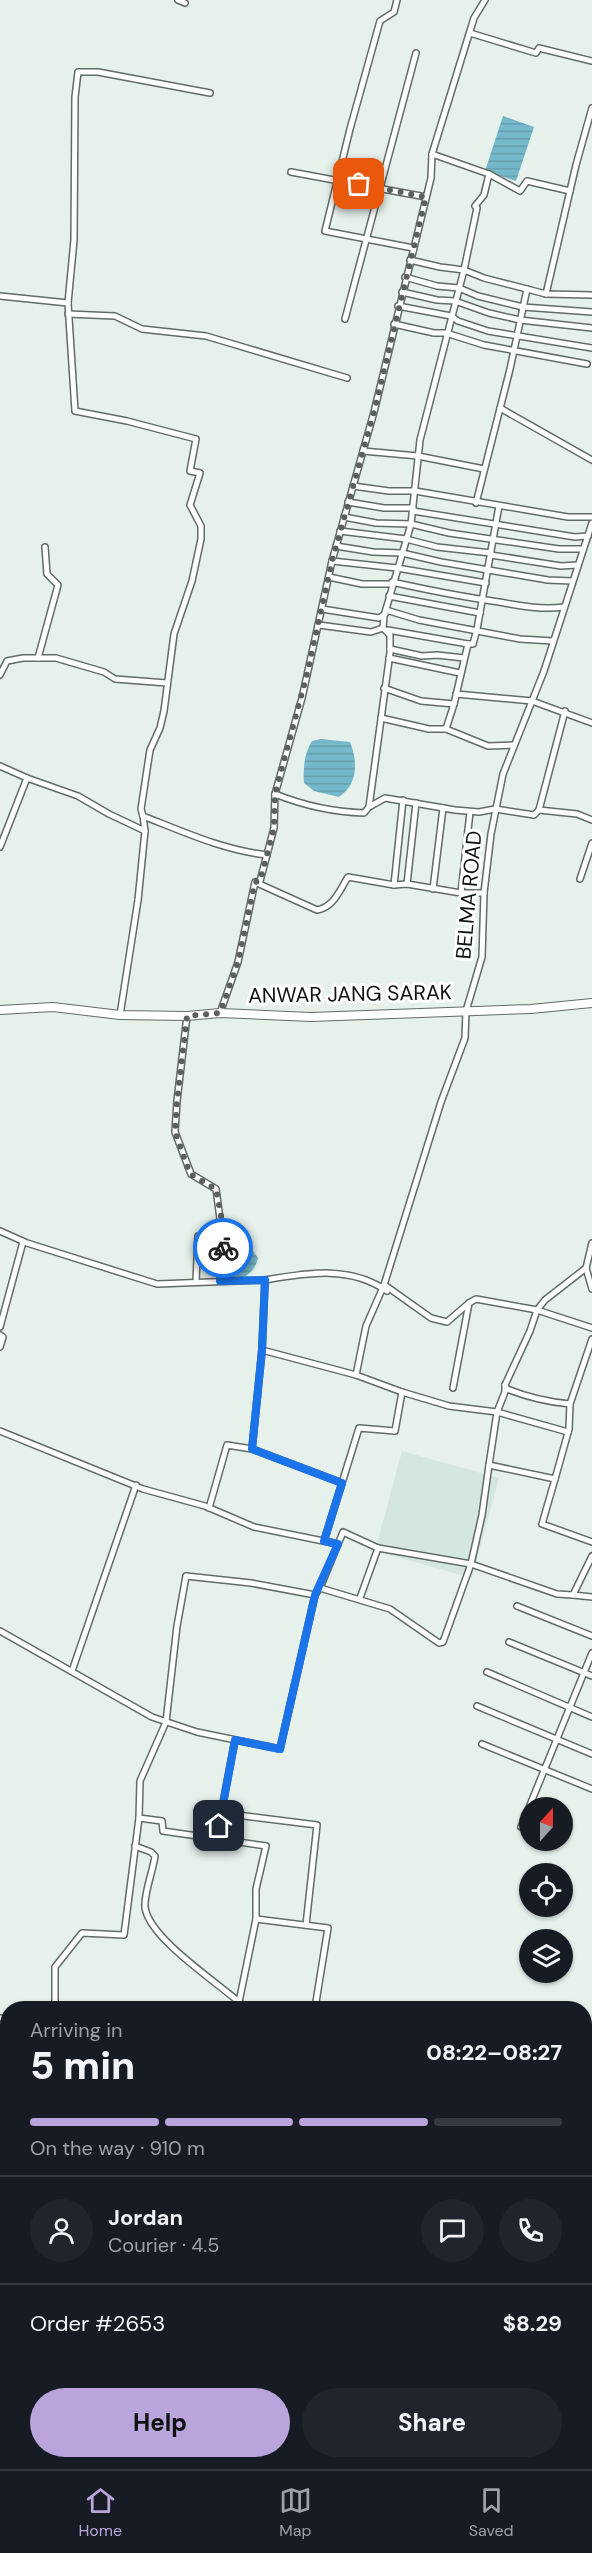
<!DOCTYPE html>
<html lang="en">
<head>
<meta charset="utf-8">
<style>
  body { margin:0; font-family:"DM Sans",sans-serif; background:#20242c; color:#f1f3f6; height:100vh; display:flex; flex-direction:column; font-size:22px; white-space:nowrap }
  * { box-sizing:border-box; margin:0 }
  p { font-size:20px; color:#9ea1a6 }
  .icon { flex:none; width:33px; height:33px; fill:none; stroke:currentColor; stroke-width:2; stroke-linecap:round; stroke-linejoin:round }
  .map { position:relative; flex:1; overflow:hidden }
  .panel { position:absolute; left:0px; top:2001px; width:592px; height:468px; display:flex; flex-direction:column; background:#171b24; border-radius:24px 24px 0 0; box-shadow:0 2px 4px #0004 }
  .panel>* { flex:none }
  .needle { width:39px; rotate:21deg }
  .buttons { position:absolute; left:519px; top:1797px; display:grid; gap:12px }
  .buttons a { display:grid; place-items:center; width:54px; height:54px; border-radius:50%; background:#171b24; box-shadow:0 2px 4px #0004; font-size:30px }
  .pin { position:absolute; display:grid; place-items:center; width:51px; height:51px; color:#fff; margin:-26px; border-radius:12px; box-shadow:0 3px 9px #0006 }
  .courier { position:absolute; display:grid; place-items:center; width:60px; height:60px; margin:-30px; border:4px solid #1a73e8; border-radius:50%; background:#fff; color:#222; box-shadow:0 2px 8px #0007 }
  .headline em { font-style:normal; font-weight:800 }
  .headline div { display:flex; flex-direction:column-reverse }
  .headline { display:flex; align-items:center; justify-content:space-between; height:102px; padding:0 30px }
  h1 { font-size:39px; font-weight:800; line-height:45px }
  .bar { display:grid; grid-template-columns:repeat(4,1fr); gap:9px 6px; align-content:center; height:72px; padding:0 30px }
  .bar i { height:8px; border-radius:4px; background:#363941 }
  .bar .active { background:#b9a5dc }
  .bar p { grid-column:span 4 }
  .line { display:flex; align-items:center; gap:15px; padding:0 30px; border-top:2px solid #363941 }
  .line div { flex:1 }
  .round { display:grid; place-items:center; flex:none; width:63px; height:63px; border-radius:32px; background:#20242c }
  .action { display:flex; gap:12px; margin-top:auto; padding:12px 30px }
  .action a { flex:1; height:69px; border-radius:36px; background:#b9a5dc; color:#111; font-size:24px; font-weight:800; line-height:69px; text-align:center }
  .action a+a { background:#20242c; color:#f1f3f6 }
  .tab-bar { display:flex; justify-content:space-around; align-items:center; height:84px; border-top:2px solid #363941; background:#171b24; font-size:16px; color:#9ea1a6 }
  .tab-bar a { display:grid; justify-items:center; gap:3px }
  .tab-bar .active { color:#b9a5dc }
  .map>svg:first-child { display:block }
  .built { fill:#d4e7de }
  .water { fill:url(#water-rules) }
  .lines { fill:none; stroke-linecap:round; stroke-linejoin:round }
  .minor-casing { stroke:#626b67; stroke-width:8 }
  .secondary-casing { stroke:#626b67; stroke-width:10 }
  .minor { stroke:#fff; stroke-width:5 }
  .secondary { stroke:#fff; stroke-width:8 }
  .done { stroke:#5a605d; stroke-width:6; stroke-dasharray:0 10.8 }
  .route { stroke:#1a73e8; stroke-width:8 }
  .labels { text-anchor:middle; stroke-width:6; stroke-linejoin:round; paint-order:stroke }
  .street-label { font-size:21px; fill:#0e1210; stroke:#fff }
</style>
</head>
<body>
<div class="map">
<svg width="592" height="2469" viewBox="0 0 592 2469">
  <defs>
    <pattern id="water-rules" width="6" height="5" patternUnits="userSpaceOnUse" patternTransform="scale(1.5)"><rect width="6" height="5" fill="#75b8cc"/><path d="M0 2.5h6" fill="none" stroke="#649dae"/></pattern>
  </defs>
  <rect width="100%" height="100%" fill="#e6f1ec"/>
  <path class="built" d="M 402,1451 L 499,1478 L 472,1578 L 375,1551 Z"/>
  <g class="water">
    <path d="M 503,116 L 534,127 L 516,181 L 485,171 Z"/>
    <path d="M 321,739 L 350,742 C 358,762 358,784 339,797 L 314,791 L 304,783 C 303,769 304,753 312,741 Z"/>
    <path d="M 243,1248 L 253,1251 L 258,1258 C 255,1273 241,1283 226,1278 L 224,1268 L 227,1252 Z"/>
  </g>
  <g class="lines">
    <defs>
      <g id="minor">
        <path d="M 178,0 L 185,3"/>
        <path d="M 397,0 L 394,12 L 380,21 L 350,129 L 325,231 L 413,248"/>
        <path d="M 470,33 L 536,53 L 539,48 L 592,61"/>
        <path d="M 291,172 L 426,197"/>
        <path d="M 489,174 L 520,191 L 527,181 L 570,191"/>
        <path d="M 410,260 L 440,267 L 464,270 L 484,278 L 546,294 L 592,295"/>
        <path d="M 405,277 L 437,286 L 459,288 L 478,296 L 523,307 L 592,312"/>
        <path d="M 402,292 L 437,300 L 455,301 L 489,313 L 520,320 L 592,328"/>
        <path d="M 546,294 L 576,165 L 592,108"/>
        <path d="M 0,296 L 68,303 L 75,411 L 127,421 L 196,439 L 190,471 L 200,473 L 190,505 L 201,526 L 201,539 L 192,581 L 174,634 L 164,711 L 160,728 L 150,750 L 141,809 L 143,816 C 184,832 223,850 267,855"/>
        <path d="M 68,303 L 74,240 L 75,97 L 78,72 L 98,72 L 210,93"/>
        <path d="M 398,306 L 451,316 L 458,321 L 488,331 L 592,348"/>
        <path d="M 68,314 L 115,316 L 142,329 L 206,336 L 347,378"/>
        <path d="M 345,319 L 416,53"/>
        <path d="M 394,324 L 434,333 L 446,333 L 484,345 L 587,364"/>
        <path d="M 500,408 L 592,460"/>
        <path d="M 363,451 L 418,456 L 484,469"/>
        <path d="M 353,486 L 389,491 L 415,491 L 568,517 L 592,517"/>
        <path d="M 348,502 L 384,508 L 413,508"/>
        <path d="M 476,503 L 510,369 L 527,289"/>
        <path d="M 413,511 L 575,537 L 588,536"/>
        <path d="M 344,517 L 376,523 L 411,524 L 449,533 L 559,549 L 582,549"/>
        <path d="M 340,531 L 406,539 L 437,547 L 491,553"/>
        <path d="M 336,546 L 373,552 L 402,553 L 441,562 L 548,580 L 572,581"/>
        <path d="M 491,555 L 561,566 L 577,565"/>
        <path d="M 332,561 L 397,568 L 486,583"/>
        <path d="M 329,577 L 362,584 L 392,584"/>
        <path d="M 392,582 C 428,590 463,597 499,602 C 521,606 542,610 564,607"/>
        <path d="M 389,596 L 480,613"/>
        <path d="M 322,609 L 379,618 L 385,614"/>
        <path d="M 386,610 L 419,620 L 520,639 L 553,641"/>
        <path d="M 319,625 L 371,632 L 383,628"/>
        <path d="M 388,630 L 468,644"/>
        <path d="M 390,649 L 422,656 L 437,655 L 464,658"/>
        <path d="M 38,658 L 58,585 L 47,574 L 45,547"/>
        <path d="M 389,658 L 460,673"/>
        <path d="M 0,675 L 7,661 L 23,658 L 56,658 L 104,672 L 115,679 L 167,683"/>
        <path d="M 384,688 L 421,701 L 454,704"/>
        <path d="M 456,694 L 532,701 L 592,723"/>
        <path d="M 381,718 L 429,729 L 446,729 L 488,746 L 514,745"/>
        <path d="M 446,729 L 454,704 L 468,644 L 473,644 L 477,629 L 499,506"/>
        <path d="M 0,766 L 27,778"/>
        <path d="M 275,794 C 305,806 332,812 364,813 L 369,807 L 385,798 L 455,810 L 479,812 L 495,809 L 534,815 L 539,810 L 577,814 L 592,820"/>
        <path d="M 369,807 L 390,653 L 390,635 L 383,628 L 384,616 L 411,524 L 420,440 L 464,270 L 477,208 L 475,206 L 484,195 L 489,174 L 432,154"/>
        <path d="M 539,810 L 565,711"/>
        <path d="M 0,847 L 27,778 L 78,796 L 109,814 L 145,831"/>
        <path d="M 580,879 L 592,843"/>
        <path d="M 257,883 L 317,910 C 334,907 339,891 348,877 L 394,885 L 407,884 L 461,893 L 484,893"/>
        <path d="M 407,884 L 416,803"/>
        <path d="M 394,885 L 403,800"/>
        <path d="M 433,889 L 443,808"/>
        <path d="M 461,893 L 470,812"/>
        <path d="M 220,1013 L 238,962 L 255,882 L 260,881 L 274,828 L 275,794 L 302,698 L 332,561 L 374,412 L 431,178 L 432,154 L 474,18 L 485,0"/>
        <path d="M 120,1015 L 138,900 L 145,831 L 143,816"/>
        <path d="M 187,1016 L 177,1101 L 175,1132 L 191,1174 L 216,1189 L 223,1241 L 220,1281"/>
        <path d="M 0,1231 L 27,1243 L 157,1284 L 265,1280 L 262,1350 L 252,1449 L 342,1483 L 359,1428 L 395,1431 L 402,1392"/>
        <path d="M 586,1268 L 592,1289"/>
        <path d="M 265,1280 C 307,1273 350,1265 387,1291 L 384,1285"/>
        <path d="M 196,1282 L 198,1236 L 223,1233"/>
        <path d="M 386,1286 L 431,1318 L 447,1322 L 469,1303"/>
        <path d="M 0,1327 L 23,1242"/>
        <path d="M 0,1335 L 3,1337 L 0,1347"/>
        <path d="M 262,1350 L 356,1375 L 402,1392 L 449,1406 L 497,1412 L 568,1432"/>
        <path d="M 356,1375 L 366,1326 L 384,1285 L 441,1102 L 465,1038 L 466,1011 L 482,957 L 484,893 L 491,834 L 503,774 L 544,671 L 592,523"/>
        <path d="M 505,1385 L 505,1392 L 497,1412 L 489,1465 L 555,1479 L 542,1524 L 592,1542"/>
        <path d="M 453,1388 L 469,1303 L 476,1299 L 537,1310 L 592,1328"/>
        <path d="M 570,1404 C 548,1402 527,1397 507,1389 L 505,1385 L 530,1331 L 537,1310 L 545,1300 L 586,1268 L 592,1243"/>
        <path d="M 0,1431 L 143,1489 L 205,1506 L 254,1527 L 338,1544"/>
        <path d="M 489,1465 L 482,1515 L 471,1564 L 557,1594 L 573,1595"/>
        <path d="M 555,1479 L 569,1429 L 570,1404 L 592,1339"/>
        <path d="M 209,1508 L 227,1445 L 252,1449"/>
        <path d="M 324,1541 L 342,1483"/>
        <path d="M 592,1556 L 573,1595 L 592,1597"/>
        <path d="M 320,1588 L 343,1532 L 378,1548"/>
        <path d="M 517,1606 L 592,1636"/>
        <path d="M 0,1631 L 152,1717 L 197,1732 L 280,1749 L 315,1595"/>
        <path d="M 509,1642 L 592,1676"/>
        <path d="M 72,1671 L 136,1485"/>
        <path d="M 487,1672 L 592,1717"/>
        <path d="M 477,1706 L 592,1754"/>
        <path d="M 482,1744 L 592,1789"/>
        <path d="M 221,1813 L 235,1740"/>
        <path d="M 521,1827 L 592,1653"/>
        <path d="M 217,1839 L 221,1813 L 317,1825 L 306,1925"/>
        <path d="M 135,1846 L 151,1852 L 155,1856 C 153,1871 144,1893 145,1907 C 148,1937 215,1981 239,2002 L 237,2008"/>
        <path d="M 256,1919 L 328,1928 L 315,2008"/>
        <path d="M 55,2008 L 55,1967 L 82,1933 L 124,1935 L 139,1818"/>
        <path d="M 247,2008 L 239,2002 L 256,1919 L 256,1889 L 266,1846 L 163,1831 L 162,1821 L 139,1818 L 140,1781 L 166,1722 L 177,1626 L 186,1576 L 251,1583 L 315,1595 L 320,1588 L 390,1609 L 439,1643 L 443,1642 L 471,1564 L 378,1548 L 360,1598"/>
        <path d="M 0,2018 L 8,2019"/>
        <path d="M 0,2057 L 8,2058"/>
        <path d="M 0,2083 L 8,2087"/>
        <path d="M 585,2115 L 592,2093"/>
        <path d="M 585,2184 L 592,2187"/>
        <path d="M 0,2293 L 8,2295"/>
        <path d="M 0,2355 L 8,2358"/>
        <path d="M 382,2462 L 403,2469"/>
        <path d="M 249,2469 L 252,2462"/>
      </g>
      <path id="secondary" d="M 0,1010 L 53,1007 L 120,1015 L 187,1016 L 220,1013 L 311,1017 L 531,1009 L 592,1003"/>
    </defs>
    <use href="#minor" class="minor-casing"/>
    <use href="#secondary" class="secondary-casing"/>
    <use href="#minor" class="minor"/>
    <use href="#secondary" class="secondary"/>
  </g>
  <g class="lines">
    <path class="done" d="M 223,1248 L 222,1221 L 216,1189 L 190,1174 L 175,1132 L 177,1101 L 187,1016 L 220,1013 L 238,962 L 255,882 L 260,881 L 274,828 L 275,794 L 307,674 L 332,561 L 374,412 L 426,197 L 359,184"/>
    <path class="route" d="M 219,1826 L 235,1740 L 280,1749 L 315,1595 L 338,1544 L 324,1541 L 342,1483 L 252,1449 L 262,1350 L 265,1280 L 220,1281 L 223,1248"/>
  </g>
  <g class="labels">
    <g class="street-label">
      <text transform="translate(469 895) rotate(-85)" y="7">BELMA ROAD</text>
      <text transform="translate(350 994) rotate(-1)" y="7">ANWAR JANG SARAK</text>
    </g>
  </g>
</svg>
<div class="buttons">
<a><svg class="needle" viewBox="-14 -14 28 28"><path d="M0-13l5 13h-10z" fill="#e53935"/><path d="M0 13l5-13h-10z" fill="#9ea1a6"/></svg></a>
<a><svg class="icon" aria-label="locate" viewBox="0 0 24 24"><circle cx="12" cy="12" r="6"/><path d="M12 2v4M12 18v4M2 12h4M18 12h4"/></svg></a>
<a><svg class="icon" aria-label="layers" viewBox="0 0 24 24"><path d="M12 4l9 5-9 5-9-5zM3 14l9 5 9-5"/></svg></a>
</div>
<div class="pin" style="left:359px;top:184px;background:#ea580c"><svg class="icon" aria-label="bag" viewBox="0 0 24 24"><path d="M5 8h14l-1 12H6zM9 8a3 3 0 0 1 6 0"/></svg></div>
<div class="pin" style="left:219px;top:1826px;background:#1f2937"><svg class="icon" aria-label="home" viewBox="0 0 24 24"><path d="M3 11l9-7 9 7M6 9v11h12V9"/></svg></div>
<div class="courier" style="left:223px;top:1248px"><svg class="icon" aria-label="bike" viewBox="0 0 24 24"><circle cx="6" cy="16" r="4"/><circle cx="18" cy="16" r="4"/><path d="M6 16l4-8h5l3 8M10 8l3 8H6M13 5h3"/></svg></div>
<section class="panel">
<div class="headline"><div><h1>5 min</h1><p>Arriving in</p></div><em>08:22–08:27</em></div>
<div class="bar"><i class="active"></i><i class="active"></i><i class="active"></i><i></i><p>On the way · 910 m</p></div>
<div class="line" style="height:108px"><a class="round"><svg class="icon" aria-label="person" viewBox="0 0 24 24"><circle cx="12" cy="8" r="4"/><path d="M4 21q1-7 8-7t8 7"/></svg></a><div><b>Jordan</b><p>Courier · 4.5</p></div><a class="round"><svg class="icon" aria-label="chat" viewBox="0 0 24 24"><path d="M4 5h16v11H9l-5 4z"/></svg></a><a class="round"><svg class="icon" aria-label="phone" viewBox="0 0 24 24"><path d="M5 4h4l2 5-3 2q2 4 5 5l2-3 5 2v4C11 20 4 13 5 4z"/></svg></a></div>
<div class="line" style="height:78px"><div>Order #2653</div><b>$8.29</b></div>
<div class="action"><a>Help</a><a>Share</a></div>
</section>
</div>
<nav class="tab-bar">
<a class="active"><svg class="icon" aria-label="home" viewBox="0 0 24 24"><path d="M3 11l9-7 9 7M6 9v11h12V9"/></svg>Home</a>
<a><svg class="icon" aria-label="map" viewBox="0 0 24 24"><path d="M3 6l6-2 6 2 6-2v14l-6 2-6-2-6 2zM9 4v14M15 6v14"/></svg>Map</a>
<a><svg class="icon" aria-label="saved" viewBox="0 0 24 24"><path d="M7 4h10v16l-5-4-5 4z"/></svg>Saved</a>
</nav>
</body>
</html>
